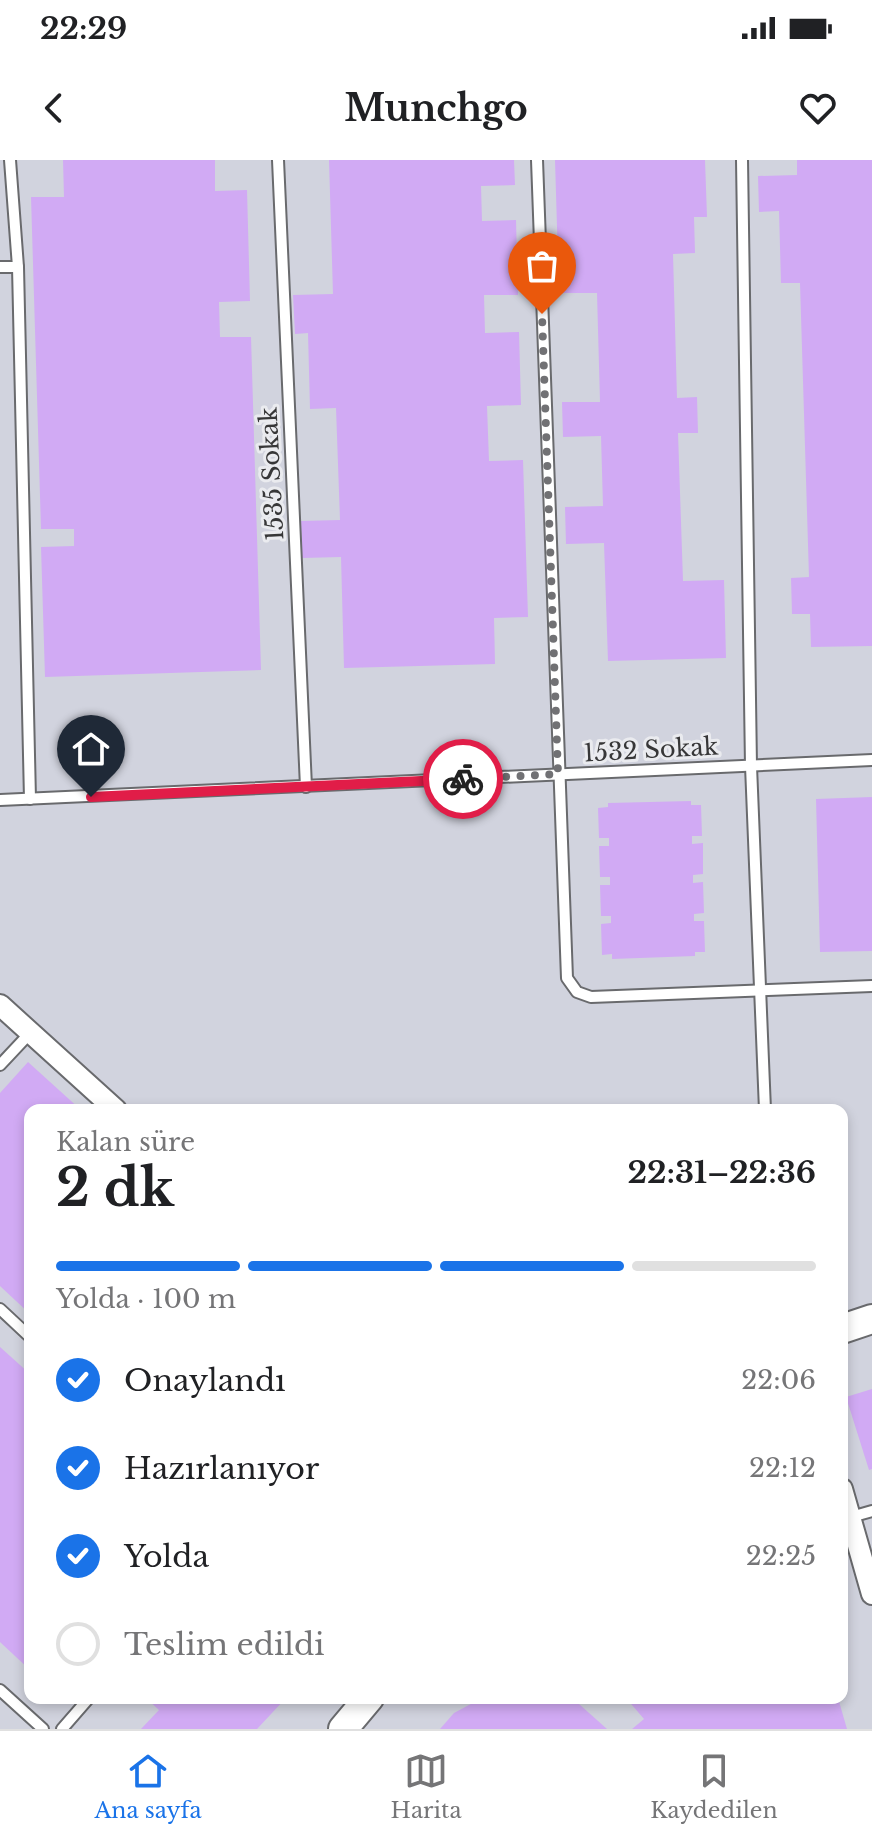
<!DOCTYPE html>
<html lang="tr">
<head>
<meta charset="utf-8">
<style>
  body { margin:0; font-family:"Libre Baskerville",serif; background:#f2f2f2; color:#202124; height:100vh; display:flex; flex-direction:column; font-size:30px; white-space:nowrap }
  * { box-sizing:border-box; margin:0 }
  p { font-size:26px; color:#757577 }
  .icon { flex:none; width:44px; height:44px; fill:none; stroke:currentColor; stroke-width:2; stroke-linecap:round; stroke-linejoin:round }
  .map { position:relative; flex:1; overflow:hidden }
  .side { position:absolute; left:24px; top:944px; width:824px; height:600px; display:flex; flex-direction:column; background:#fff; border-radius:16px; box-shadow:0 4px 12px #0003 }
  .side>* { flex:none }
  .pin { position:absolute; display:grid; place-items:center; width:68px; height:68px; color:#fff; margin:-82px -34px; border-radius:50% 50% 50% 0; rotate:-45deg; box-shadow:0 0 8px #0007 }
  .pin .icon { rotate:45deg }
  .courier { position:absolute; display:grid; place-items:center; width:80px; height:80px; margin:-40px; border:6px solid #e11d48; border-radius:50%; background:#fff; color:#222; box-shadow:0 2px 10px #0007 }
  .headline em { font-style:normal; font-weight:700 }
  .headline div { display:flex; flex-direction:column-reverse }
  .headline { display:flex; align-items:center; justify-content:space-between; height:136px; padding:0 32px }
  h1 { font-size:52px; font-weight:700; line-height:60px }
  .bar { display:grid; grid-template-columns:repeat(4,1fr); gap:12px 8px; align-content:center; height:96px; padding:0 32px }
  .bar i { height:10px; border-radius:6px; background:#e0e0e0 }
  .bar .active { background:#1a73e8 }
  .bar p { grid-column:span 4 }
  ol { padding:0 32px; list-style:none }
  li { display:flex; align-items:center; gap:24px; height:88px }
  li p { margin-inline-start:auto }
  li .icon { padding:8px; border-radius:50%; background:#1a73e8; color:#fff; stroke-width:4 }
  li:last-child { color:#757577 }
  li i { width:44px; height:44px; border:4px solid #e0e0e0; border-radius:50% }
  .status { display:flex; justify-content:space-between; align-items:center; height:56px; padding:0 40px; background:#fff; direction:ltr }
  .status svg { height:22px; fill:currentColor }
  header { display:flex; justify-content:space-between; align-items:center; height:104px; padding:0 32px; background:#fff; font-size:36px; font-weight:700 }
  .tabs { display:flex; justify-content:space-around; align-items:center; height:112px; border-top:2px solid #e0e0e0; background:#fff; font-size:22px; color:#757577 }
  .tabs a { display:grid; justify-items:center; gap:4px }
  .tabs .active { color:#1a73e8 }
  .map>svg:first-child { display:block }
  .built { fill:#d1d3de; fill-rule:evenodd }
  .building { fill:#d1aaf4 }
  .lines { fill:none; stroke-linecap:round; stroke-linejoin:round }
  .service-casing { stroke:#696a6d; stroke-width:14 }
  .minor-casing { stroke:#696a6d; stroke-width:24 }
  .secondary-casing { stroke:#696a6d; stroke-width:32 }
  .service { stroke:#fff; stroke-width:10 }
  .minor { stroke:#fff; stroke-width:20 }
  .secondary { stroke:#fff; stroke-width:28 }
  .done { stroke:#717174; stroke-width:8; stroke-dasharray:0 14.4 }
  .route { stroke:#e11d48; stroke-width:10 }
  .labels { text-anchor:middle; stroke-width:6; stroke-linejoin:round; paint-order:stroke }
  .street-label { font-size:24px; fill:#373738; stroke:#eaebef }
</style>
</head>
<body>
<div class="status"><b>22:29</b><svg viewBox="0 0 49 12"><path d="M0 12V9h3v3zM5 12V6h3v6zM10 12V3h3v9zM15 12V0h3v12zM26 1h20v11H26zM47 4h2v5h-2z"/></svg></div>
<header><svg class="icon" aria-label="back" viewBox="0 0 24 24"><path d="M15 5l-7 7 7 7"/></svg>Munchgo<svg class="icon" aria-label="heart" viewBox="0 0 24 24"><path d="M12 20l-8-8c-3-5 5-10 8-4 3-6 11-1 8 4z"/></svg></header>
<div class="map">
<svg width="872" height="1569" viewBox="0 0 872 1569">
  <rect width="100%" height="100%" fill="#dddee2"/>
  <path class="built" d="M 0,0 L 872,0 L 872,1569 L 0,1569 ZM 30,950 L 842,950 L 842,1538 L 30,1538 Z"/>
  <g class="building">
    <path d="M 63,0 L 215,0 L 215,31 L 247,30 L 250,141 L 219,142 L 220,177 L 251,177 L 261,510 L 45,517 L 41,387 L 74,386 L 74,369 L 41,369 L 31,37 L 64,37 Z"/>
    <path d="M 329,0 L 514,0 L 515,25 L 481,26 L 482,61 L 516,60 L 518,135 L 484,135 L 485,173 L 519,172 L 521,245 L 487,246 L 489,301 L 523,300 L 528,457 L 494,458 L 495,504 L 344,508 L 341,397 L 302,398 L 301,361 L 340,360 L 336,248 L 310,249 L 308,173 L 295,174 L 293,135 L 333,134 Z"/>
    <path d="M 555,0 L 705,0 L 707,57 L 694,57 L 695,93 L 673,94 L 677,238 L 697,237 L 698,273 L 678,273 L 683,421 L 724,420 L 726,498 L 608,501 L 604,383 L 566,384 L 565,347 L 603,346 L 601,276 L 563,277 L 562,242 L 600,242 L 597,133 L 559,133 Z"/>
    <path d="M 797,0 L 872,0 L 872,486 L 811,487 L 810,454 L 792,454 L 791,418 L 809,417 L 800,123 L 781,123 L 779,51 L 759,52 L 758,16 L 797,15 Z"/>
    <path d="M 872,637 L 872,791 L 820,792 L 816,639 Z"/>
    <path d="M 691,641 L 691,645 L 701,645 L 702,676 L 692,676 L 692,684 L 703,683 L 703,714 L 693,715 L 693,723 L 703,722 L 704,753 L 694,754 L 694,761 L 704,761 L 705,792 L 695,792 L 695,796 L 612,799 L 612,794 L 602,795 L 601,764 L 611,763 L 611,756 L 601,756 L 600,725 L 610,725 L 610,717 L 600,717 L 599,686 L 609,686 L 609,678 L 599,678 L 598,648 L 608,647 L 608,643 Z"/>
    <path d="M 28,902 L 81,950 L 30,950 L 30,1154 L 0,1126 L 0,933 Z"/>
    <path d="M 0,1187 L 30,1214 L 30,1510 L 0,1482 Z"/>
    <path d="M 872,1229 L 872,1309 L 869,1310 L 846,1237 Z"/>
    <path d="M 146,1538 L 286,1538 L 257,1569 L 141,1569 L 159,1550 Z"/>
    <path d="M 482,1538 L 566,1538 L 579,1544 L 607,1569 L 440,1569 L 454,1553 Z"/>
    <path d="M 626,1538 L 838,1538 L 847,1569 L 632,1569 L 644,1559 Z"/>
  </g>
  <g class="lines">
    <defs>
      <g id="service">
        <path d="M 10,0 L 18,107 L 30,639"/>
        <path d="M 278,0 L 306,627"/>
        <path d="M 537,0 L 567,818 L 577,832 L 591,837 L 872,826"/>
        <path d="M 742,0 L 751,606 L 765,950"/>
        <path d="M 0,107 L 18,107"/>
        <path d="M 0,640 L 872,600"/>
        <path d="M 0,905 L 31,872"/>
        <path d="M 0,1149 L 30,1177"/>
        <path d="M 851,1357 L 872,1351"/>
        <path d="M 0,1530 L 43,1569"/>
        <path d="M 62,1569 L 89,1538"/>
      </g>
      <g id="minor">
        <path d="M 0,845 L 116,950"/>
        <path d="M 842,1329 L 872,1434"/>
      </g>
      <g id="secondary">
        <path d="M 842,1169 L 872,1159"/>
        <path d="M 343,1569 L 369,1538"/>
      </g>
    </defs>
    <use href="#service" class="service-casing"/>
    <use href="#minor" class="minor-casing"/>
    <use href="#secondary" class="secondary-casing"/>
    <use href="#service" class="service"/>
    <use href="#minor" class="minor"/>
    <use href="#secondary" class="secondary"/>
  </g>
  <g class="lines">
    <path class="done" d="M 463,619 L 558,614 L 542,154"/>
    <path class="route" d="M 91,637 L 463,619"/>
  </g>
  <g class="labels">
    <g class="street-label">
      <text transform="translate(272 314) rotate(-93)" y="8">1535 Sokak</text>
      <text transform="translate(651 590) rotate(-3)" y="8">1532 Sokak</text>
    </g>
  </g>
</svg>
<div class="pin" style="left:542px;top:154px;background:#ea580c"><svg class="icon" aria-label="bag" viewBox="0 0 24 24"><path d="M5 8h14l-1 12H6zM9 8a3 3 0 0 1 6 0"/></svg></div>
<div class="pin" style="left:91px;top:637px;background:#1f2937"><svg class="icon" aria-label="home" viewBox="0 0 24 24"><path d="M3 11l9-7 9 7M6 9v11h12V9"/></svg></div>
<div class="courier" style="left:463px;top:619px"><svg class="icon" aria-label="bike" viewBox="0 0 24 24"><circle cx="6" cy="16" r="4"/><circle cx="18" cy="16" r="4"/><path d="M6 16l4-8h5l3 8M10 8l3 8H6M13 5h3"/></svg></div>
<section class="side">
<div class="headline"><div><h1>2 dk</h1><p>Kalan süre</p></div><em>22:31–22:36</em></div>
<div class="bar"><i class="active"></i><i class="active"></i><i class="active"></i><i></i><p>Yolda · 100 m</p></div>
<ol>
<li><svg class="icon" aria-label="check" viewBox="0 0 24 24"><path d="M5 12l5 5 9-10"/></svg>Onaylandı<p>22:06</p></li>
<li><svg class="icon" aria-label="check" viewBox="0 0 24 24"><path d="M5 12l5 5 9-10"/></svg>Hazırlanıyor<p>22:12</p></li>
<li><svg class="icon" aria-label="check" viewBox="0 0 24 24"><path d="M5 12l5 5 9-10"/></svg>Yolda<p>22:25</p></li>
<li><i></i>Teslim edildi</li>
</ol>
</section>
</div>
<nav class="tabs">
<a class="active"><svg class="icon" aria-label="home" viewBox="0 0 24 24"><path d="M3 11l9-7 9 7M6 9v11h12V9"/></svg>Ana sayfa</a>
<a><svg class="icon" aria-label="map" viewBox="0 0 24 24"><path d="M3 6l6-2 6 2 6-2v14l-6 2-6-2-6 2zM9 4v14M15 6v14"/></svg>Harita</a>
<a><svg class="icon" aria-label="saved" viewBox="0 0 24 24"><path d="M7 4h10v16l-5-4-5 4z"/></svg>Kaydedilen</a>
</nav>
</body>
</html>
